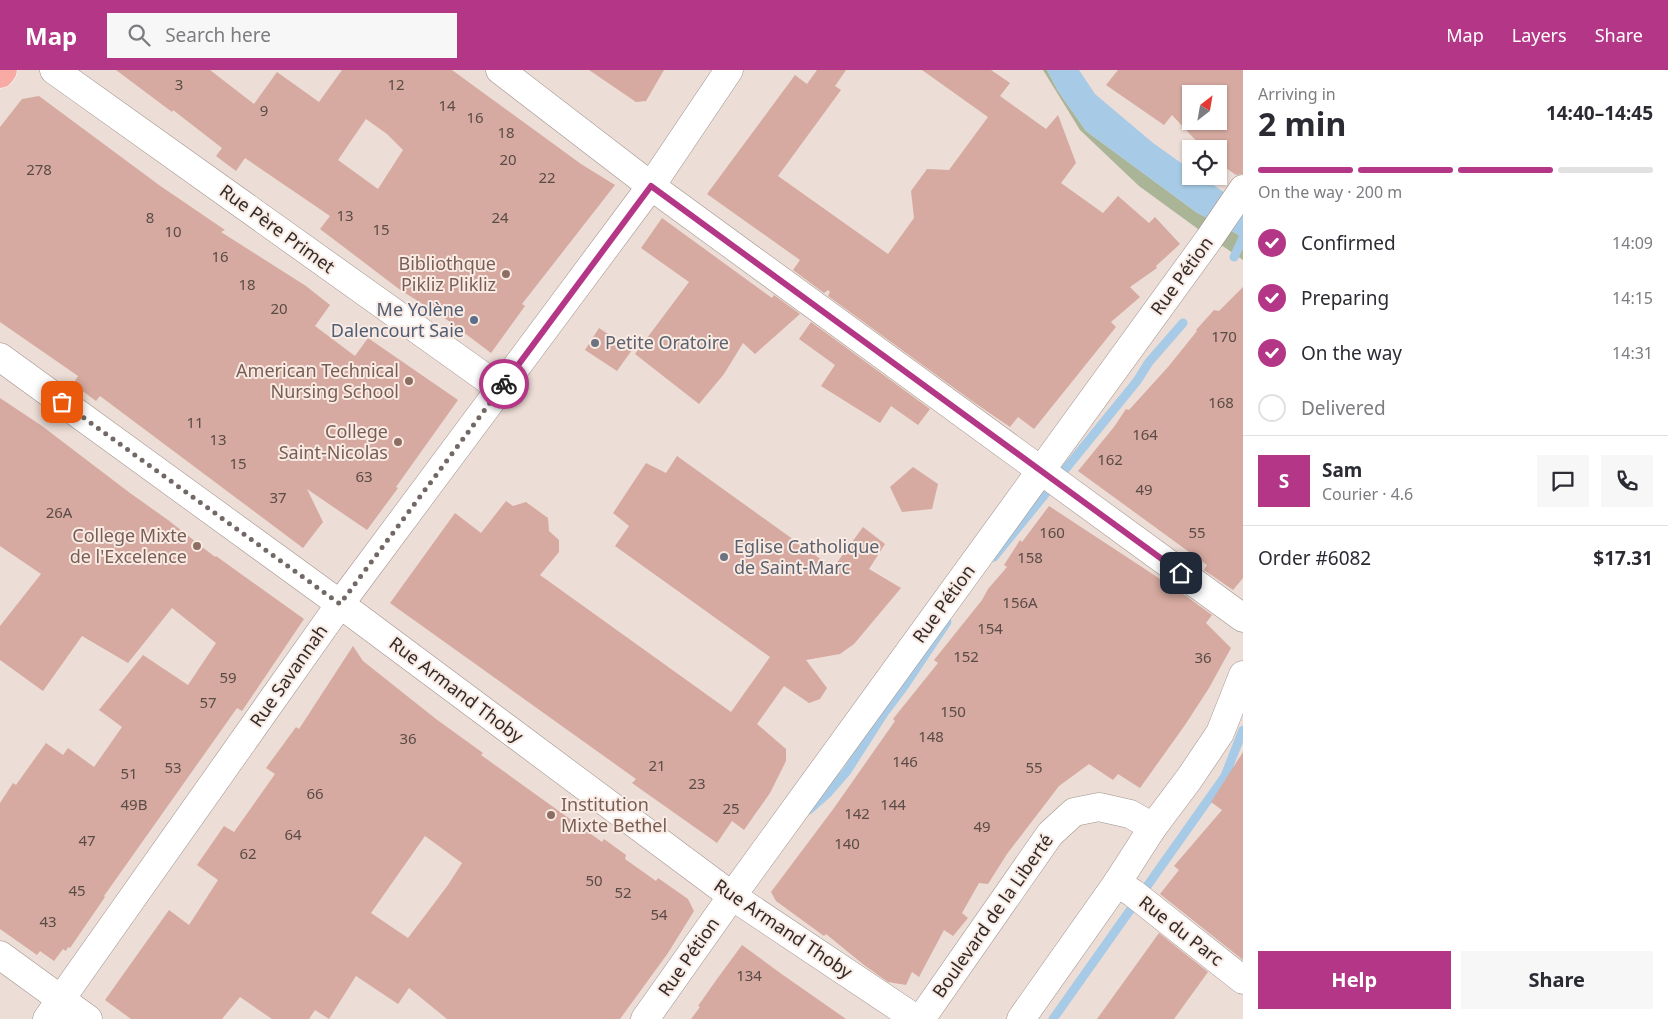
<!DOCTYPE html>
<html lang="en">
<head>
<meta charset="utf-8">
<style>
  body { margin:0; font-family:"Noto Sans",sans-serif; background:#f7f7f7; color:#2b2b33; height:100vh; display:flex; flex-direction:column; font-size:19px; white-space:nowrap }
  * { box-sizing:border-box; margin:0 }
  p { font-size:16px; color:#7c7c81 }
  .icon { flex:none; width:28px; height:28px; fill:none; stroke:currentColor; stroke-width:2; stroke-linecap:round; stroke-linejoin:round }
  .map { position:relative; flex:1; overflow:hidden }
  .side { display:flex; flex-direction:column; background:#fff; width:425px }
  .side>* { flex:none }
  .needle { width:32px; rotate:31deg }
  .tools { position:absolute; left:1182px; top:15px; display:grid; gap:10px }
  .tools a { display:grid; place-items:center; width:45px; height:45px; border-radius:0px; background:#fff; box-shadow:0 1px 4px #0004; font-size:25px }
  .pin { position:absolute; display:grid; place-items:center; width:42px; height:42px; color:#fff; margin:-21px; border-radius:10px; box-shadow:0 2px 8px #0006 }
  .courier { position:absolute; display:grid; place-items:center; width:50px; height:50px; margin:-25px; border:4px solid #b43787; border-radius:50%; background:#fff; color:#222; box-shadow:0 1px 6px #0007 }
  .head em { font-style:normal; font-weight:700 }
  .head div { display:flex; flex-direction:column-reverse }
  .head { display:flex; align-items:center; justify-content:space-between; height:85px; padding:0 15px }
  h1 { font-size:32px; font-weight:700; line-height:38px }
  .bar { display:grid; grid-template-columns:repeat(4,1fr); gap:8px 5px; align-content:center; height:60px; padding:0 15px }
  .bar i { height:6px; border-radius:4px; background:#e1e1e2 }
  .bar .selected { background:#b43787 }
  .bar p { grid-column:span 4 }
  .line { display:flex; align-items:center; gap:12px; padding:0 15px; border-top:1px solid #e1e1e2 }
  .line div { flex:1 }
  .round { display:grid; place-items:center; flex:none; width:52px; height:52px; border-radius:0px; background:#f7f7f7 }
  ol { padding:0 15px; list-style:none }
  li { display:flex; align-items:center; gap:15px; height:55px }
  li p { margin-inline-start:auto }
  li .icon { padding:5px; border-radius:50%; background:#b43787; color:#fff; stroke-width:4 }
  li:last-child { color:#7c7c81 }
  li i { width:28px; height:28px; border:2px solid #e1e1e2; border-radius:50% }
  .cta { display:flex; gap:10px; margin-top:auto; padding:10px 15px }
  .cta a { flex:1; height:58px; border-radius:0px; background:#b43787; color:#fff; font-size:20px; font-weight:700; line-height:58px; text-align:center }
  .cta a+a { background:#f7f7f7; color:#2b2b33 }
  header { display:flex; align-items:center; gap:30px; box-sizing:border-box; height:70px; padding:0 25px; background:#b43787; color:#fff }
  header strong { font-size:24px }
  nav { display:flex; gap:28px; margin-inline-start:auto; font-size:18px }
  .search { width:350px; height:45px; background:#f7f7f7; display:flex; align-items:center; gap:12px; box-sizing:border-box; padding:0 18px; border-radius:0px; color:#7c7c81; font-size:19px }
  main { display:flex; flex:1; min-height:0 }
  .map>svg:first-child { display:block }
  .green { fill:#aab597 }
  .water { fill:#a7cbe6 }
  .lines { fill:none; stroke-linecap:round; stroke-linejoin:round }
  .stream { stroke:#a7cbe6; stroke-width:9 }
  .building { fill:#d6aaa0; fill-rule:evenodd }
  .street-casing { stroke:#a0928c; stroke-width:29 }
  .secondary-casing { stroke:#a0928c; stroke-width:29 }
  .primary-casing { stroke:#fff; stroke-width:29 }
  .street { stroke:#fff; stroke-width:28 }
  .secondary { stroke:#fff; stroke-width:28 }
  .primary { stroke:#f7aba4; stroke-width:28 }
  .done { stroke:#726966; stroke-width:5; stroke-dasharray:0 9 }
  .route { stroke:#b43787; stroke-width:6 }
  .education-dot { fill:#8d6e63; stroke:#f9eae3; stroke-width:2 }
  .service-dot { fill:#5c6f8a; stroke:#f9eae3; stroke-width:2 }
  .worship-dot { fill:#6b7280; stroke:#f9eae3; stroke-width:2 }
  .labels { text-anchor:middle; stroke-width:4; stroke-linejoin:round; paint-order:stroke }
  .number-label { font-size:15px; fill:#5a4b47 }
  .street-label { font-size:18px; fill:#312b29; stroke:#f9eae3 }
  .education-label { font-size:18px; fill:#785e54; stroke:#f9eae3; text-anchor:end }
  .service-label { font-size:18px; fill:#4e5e75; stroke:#f9eae3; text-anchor:end }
  .worship-label { font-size:18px; fill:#5b616d; stroke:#f9eae3; text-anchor:start }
</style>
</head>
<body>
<header>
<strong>Map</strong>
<div class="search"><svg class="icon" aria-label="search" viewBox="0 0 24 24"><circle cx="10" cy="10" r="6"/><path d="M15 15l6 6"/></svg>Search here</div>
<nav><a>Map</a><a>Layers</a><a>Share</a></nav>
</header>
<main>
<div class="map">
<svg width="1243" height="949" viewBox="0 0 1243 949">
  <rect width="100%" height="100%" fill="#ecddd6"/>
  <path class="green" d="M 1043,0 L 1047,0 L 1058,21 L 1086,61 L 1196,142 L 1237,164 L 1243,169 L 1243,190 L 1198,159 L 1139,116 L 1080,60 Z"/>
  <path class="water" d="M 1047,0 L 1079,0 L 1095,24 L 1153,73 L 1191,100 L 1191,106 L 1200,106 L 1243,135 L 1243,169 L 1237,164 L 1196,142 L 1086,61 L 1058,21 Z"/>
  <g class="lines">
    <g class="stream">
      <path d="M 1234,187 L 1243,168"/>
      <path d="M 994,487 L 1137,311 L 1149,292 L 1183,253"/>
      <path d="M 809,740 L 827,724 L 847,701 L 884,643 L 905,615 L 947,552"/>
      <path d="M 1053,949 L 1225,706 L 1243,660"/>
    </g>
  </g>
  <g class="building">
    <path d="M 116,0 L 210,0 L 254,34 L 277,2 L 319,32 L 342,0 L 452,0 L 581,94 L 615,115 L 522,234 L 525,236 L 491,283 L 446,249 L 399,219 L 320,159 L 330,146 L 245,88 L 236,101 L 216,86 L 222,78 L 173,40 L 172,42 ZM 366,49 L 387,64 L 403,80 L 378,119 L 338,90 Z"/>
    <path d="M 589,0 L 664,0 L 646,31 L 636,32 Z"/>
    <path d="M 817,0 L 846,0 L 835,16 L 841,20 L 778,106 L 888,184 L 914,148 L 911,121 L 927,99 L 949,100 L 988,47 L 922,0 L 991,0 L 1010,13 L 1000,26 L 1046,59 L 1058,45 L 1076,93 L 1061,113 L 1103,143 L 1118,126 L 1149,153 L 1155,147 L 1180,174 L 1156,196 L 1157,198 L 1130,217 L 1140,227 L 1111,252 L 1116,257 L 1034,359 L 1018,347 L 1010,357 L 972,331 L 828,226 L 830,222 L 828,220 L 824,223 L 793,200 L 800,190 L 707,124 L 795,5 L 807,14 Z"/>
    <path d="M 1118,0 L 1243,0 L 1243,104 L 1236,105 L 1219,93 L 1219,79 L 1204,79 L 1172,45 L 1164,55 L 1106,15 ZM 1191,24 L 1219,24 L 1219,51 L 1191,51 Z"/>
    <path d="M 39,26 L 159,115 L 225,160 L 221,162 L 306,216 L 330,235 L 315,256 L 355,286 L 368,268 L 458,330 L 396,417 L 398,418 L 367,460 L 307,419 L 323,452 L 303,478 L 100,326 L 96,331 L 73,314 L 78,306 L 0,252 L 0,57 L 22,29 Z"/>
    <path d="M 662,148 L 772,228 L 774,225 L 800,244 L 755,284 L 743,273 L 724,304 L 699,334 L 635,284 L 689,212 L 641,178 Z"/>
    <path d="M 1243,217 L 1243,508 L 1233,520 L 1204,500 L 1207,495 L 1078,401 L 1114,357 L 1126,339 L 1129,340 L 1168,297 L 1197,261 L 1196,260 L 1214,240 L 1219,241 Z"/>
    <path d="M 811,252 L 930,339 L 918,355 L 891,336 L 880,353 L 821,316 L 835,295 L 799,269 Z"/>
    <path d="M 599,258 L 632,280 L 617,301 L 585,280 Z"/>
    <path d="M 0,328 L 42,356 L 130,423 L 168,450 L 215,487 L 216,486 L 304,549 L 242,641 L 237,638 L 104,826 L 105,827 L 70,878 L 68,877 L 66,881 L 63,879 L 54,891 L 40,881 L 37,885 L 0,859 L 0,733 L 13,713 L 16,715 L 46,673 L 63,685 L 68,678 L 94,697 L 122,657 L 99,640 L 143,585 L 188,615 L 216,573 L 172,538 L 128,593 L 82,566 L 43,621 L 0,590 L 0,556 L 41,504 L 0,476 Z"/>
    <path d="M 677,386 L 833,498 L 863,457 L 885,474 L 869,499 L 901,518 L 854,574 L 840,584 L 806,590 L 827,618 L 820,629 L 809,633 L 784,616 L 757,654 L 786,679 L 786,691 L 770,723 L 744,760 L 732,751 L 717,773 L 632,713 L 636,709 L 390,533 L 455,443 L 481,463 L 506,431 L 513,436 L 526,432 L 548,448 L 549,461 L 559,470 L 559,482 L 540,505 L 731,642 L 770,587 L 615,476 L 629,456 L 613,443 L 646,393 L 666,403 Z"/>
    <path d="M 913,397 L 938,414 L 932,439 L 902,442 L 890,417 Z"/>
    <path d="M 1049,436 L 1186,526 L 1212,545 L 1206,553 L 1231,578 L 1209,618 L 1185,655 L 1140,718 L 1118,704 L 1113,710 L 1089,694 L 1059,716 L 1007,784 L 988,814 L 979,813 L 962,843 L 968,848 L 953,866 L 944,860 L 919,907 L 912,902 L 906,915 L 888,912 L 864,895 L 826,864 L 824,866 L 776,831 L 771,822 L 834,738 L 895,651 L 893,649 L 938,593 L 934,590 L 982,530 L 988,519 L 1007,497 L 1004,495 L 1020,470 L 1022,472 Z"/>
    <path d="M 353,576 L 363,591 L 436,649 L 483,683 L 481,685 L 602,772 L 604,769 L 626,785 L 625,789 L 656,811 L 658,808 L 688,829 L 694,841 L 668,883 L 620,949 L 447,949 L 409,918 L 398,934 L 356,906 L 329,949 L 315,940 L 309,949 L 272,949 L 240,927 L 222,949 L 131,949 L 105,930 L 169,840 L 189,855 L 218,810 L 197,795 L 224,756 L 234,762 L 275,704 L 266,698 L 296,657 L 299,659 ZM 425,766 L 462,793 L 448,815 L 408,868 L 371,843 Z"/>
    <path d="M 1243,682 L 1243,890 L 1160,824 L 1179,800 L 1174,796 L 1222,740 L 1211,732 Z"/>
    <path d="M 1159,863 L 1208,902 L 1174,949 L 1097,949 Z"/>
    <path d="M 742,875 L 783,905 L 846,949 L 691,949 L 700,937 L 698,936 L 717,909 Z"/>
  </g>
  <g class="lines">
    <defs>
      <g id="street">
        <path d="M 54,0 L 501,319"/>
        <path d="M 651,116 L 1243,548"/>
        <path d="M 0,287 L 340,534 L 732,826 L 916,949"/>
        <path d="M 1117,813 L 1133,823 L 1243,910"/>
        <path d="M 47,949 L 61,929"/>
        <path d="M 645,949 L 732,826 L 1209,169 L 1243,119"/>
        <path d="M 921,949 L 1050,764 L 1074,742 L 1099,737 L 1130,744 L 1153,757"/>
        <path d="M 1021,949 L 1117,813 L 1153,757 L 1189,709 L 1220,663 L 1243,605"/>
      </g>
      <g id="secondary">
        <path d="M 500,0 L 651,116"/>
        <path d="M 0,885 L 88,949"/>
        <path d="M 61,929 L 340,534 L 651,116 L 729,0"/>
      </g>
      <path id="primary" d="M 0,4 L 3,0"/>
    </defs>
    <use href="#street" class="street-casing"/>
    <use href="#secondary" class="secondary-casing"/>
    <use href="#primary" class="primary-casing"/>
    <use href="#street" class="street"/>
    <use href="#secondary" class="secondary"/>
    <use href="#primary" class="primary"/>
  </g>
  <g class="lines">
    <path class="done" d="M 62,332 L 340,534 L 504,314"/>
    <path class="route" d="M 504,314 L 651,116 L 1181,503"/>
  </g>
  <g class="education-dot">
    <circle cx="506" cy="204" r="5"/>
    <circle cx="409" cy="311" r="5"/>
    <circle cx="398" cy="372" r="5"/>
    <circle cx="197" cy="476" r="5"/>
    <circle cx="551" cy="745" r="5"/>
  </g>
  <circle class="service-dot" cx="474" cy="250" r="5"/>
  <g class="worship-dot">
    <circle cx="595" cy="273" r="5"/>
    <circle cx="724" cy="487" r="5"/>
  </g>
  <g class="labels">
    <g class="number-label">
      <text x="179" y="20">3</text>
      <text x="396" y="20">12</text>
      <text x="447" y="41">14</text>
      <text x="264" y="46">9</text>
      <text x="475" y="53">16</text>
      <text x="506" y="68">18</text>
      <text x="508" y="95">20</text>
      <text x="39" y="105">278</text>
      <text x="547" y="113">22</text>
      <text x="345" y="151">13</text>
      <text x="150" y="153">8</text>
      <text x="500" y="153">24</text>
      <text x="381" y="165">15</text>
      <text x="173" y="167">10</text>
      <text x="220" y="192">16</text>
      <text x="247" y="220">18</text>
      <text x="279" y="244">20</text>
      <text x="1224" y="272">170</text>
      <text x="1221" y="338">168</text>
      <text x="195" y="358">11</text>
      <text x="1145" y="370">164</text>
      <text x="218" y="375">13</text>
      <text x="1110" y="395">162</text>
      <text x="238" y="399">15</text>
      <text x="364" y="412">63</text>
      <text x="1144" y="425">49</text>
      <text x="278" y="433">37</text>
      <text x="59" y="448">26A</text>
      <text x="1052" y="468">160</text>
      <text x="1197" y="468">55</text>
      <text x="1030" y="493">158</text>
      <text x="1020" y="538">156A</text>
      <text x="990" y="564">154</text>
      <text x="966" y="592">152</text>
      <text x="1203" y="593">36</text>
      <text x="228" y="613">59</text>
      <text x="208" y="638">57</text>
      <text x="953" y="647">150</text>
      <text x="931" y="672">148</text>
      <text x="408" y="674">36</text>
      <text x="905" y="697">146</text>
      <text x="657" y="701">21</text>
      <text x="173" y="703">53</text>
      <text x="1034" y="703">55</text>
      <text x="129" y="709">51</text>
      <text x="697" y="719">23</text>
      <text x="315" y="729">66</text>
      <text x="134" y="740">49B</text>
      <text x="893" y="740">144</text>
      <text x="731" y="744">25</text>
      <text x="857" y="749">142</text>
      <text x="982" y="762">49</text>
      <text x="293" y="770">64</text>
      <text x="87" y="776">47</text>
      <text x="847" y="779">140</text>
      <text x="248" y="789">62</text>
      <text x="594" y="816">50</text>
      <text x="77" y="826">45</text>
      <text x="623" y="828">52</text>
      <text x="659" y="850">54</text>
      <text x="48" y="857">43</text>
      <text x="749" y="911">134</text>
    </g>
    <g class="street-label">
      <text transform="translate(277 159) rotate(36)" y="6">Rue Père Primet</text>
      <text transform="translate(1182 206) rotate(-54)" y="6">Rue Pétion</text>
      <text transform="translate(944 534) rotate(-54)" y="6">Rue Pétion</text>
      <text transform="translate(289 606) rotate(-55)" y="6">Rue Savannah</text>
      <text transform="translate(456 620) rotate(37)" y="6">Rue Armand Thoby</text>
      <text transform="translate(993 846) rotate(-55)" y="6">Boulevard de la Liberté</text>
      <text transform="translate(783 859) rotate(34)" y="6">Rue Armand Thoby</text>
      <text transform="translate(1181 861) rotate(38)" y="6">Rue du Parc</text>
      <text transform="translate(689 887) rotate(-55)" y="6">Rue Pétion</text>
    </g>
    <g class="education-label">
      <text x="496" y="200">Bibliothque<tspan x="496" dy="21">Pikliz Plikliz</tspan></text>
      <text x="399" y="307">American Technical<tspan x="399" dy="21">Nursing School</tspan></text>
      <text x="388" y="368">College<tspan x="388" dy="21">Saint-Nicolas</tspan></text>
      <text x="187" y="472">College Mixte<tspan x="187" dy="21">de l'Excelence</tspan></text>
      <text x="561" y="741" text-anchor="start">Institution<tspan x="561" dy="21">Mixte Bethel</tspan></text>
    </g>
    <g class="service-label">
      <text x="464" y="246">Me Yolène<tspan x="464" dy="21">Dalencourt Saie</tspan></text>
    </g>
    <g class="worship-label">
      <text x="605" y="279">Petite Oratoire</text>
      <text x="734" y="483">Eglise Catholique<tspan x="734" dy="21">de Saint-Marc</tspan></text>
    </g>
  </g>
</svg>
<div class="tools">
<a><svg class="needle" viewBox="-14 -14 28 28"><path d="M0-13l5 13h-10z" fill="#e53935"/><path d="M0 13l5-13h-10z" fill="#7c7c81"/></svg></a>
<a><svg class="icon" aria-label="locate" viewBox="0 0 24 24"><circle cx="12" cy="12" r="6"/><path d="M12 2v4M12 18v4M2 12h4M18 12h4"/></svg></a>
</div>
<div class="pin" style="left:62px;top:332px;background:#ea580c"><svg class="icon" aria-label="bag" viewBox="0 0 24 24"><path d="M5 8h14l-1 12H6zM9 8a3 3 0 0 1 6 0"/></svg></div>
<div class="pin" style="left:1181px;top:503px;background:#1f2937"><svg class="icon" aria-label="home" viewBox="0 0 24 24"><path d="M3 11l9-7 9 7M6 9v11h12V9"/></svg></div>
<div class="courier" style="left:504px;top:314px"><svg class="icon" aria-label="bike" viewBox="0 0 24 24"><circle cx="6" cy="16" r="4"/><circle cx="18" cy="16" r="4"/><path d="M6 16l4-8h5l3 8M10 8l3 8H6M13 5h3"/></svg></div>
</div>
<section class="side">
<div class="head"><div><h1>2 min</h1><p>Arriving in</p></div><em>14:40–14:45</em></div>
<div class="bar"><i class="selected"></i><i class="selected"></i><i class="selected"></i><i></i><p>On the way · 200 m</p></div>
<ol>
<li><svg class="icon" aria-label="check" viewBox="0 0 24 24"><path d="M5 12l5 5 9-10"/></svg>Confirmed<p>14:09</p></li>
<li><svg class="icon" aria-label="check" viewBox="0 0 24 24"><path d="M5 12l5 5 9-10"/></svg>Preparing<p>14:15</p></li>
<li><svg class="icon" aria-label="check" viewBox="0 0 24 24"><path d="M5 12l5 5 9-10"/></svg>On the way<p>14:31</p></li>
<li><i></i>Delivered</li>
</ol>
<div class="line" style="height:90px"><b class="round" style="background:#b43787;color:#fff">S</b><div><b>Sam</b><p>Courier · 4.6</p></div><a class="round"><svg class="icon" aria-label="chat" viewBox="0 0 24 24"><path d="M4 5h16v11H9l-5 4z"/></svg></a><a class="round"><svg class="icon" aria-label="phone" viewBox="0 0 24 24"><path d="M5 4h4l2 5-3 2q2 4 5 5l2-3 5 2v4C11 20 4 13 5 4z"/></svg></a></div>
<div class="line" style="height:65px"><div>Order #6082</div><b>$17.31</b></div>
<div class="cta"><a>Help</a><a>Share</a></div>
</section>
</main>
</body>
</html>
